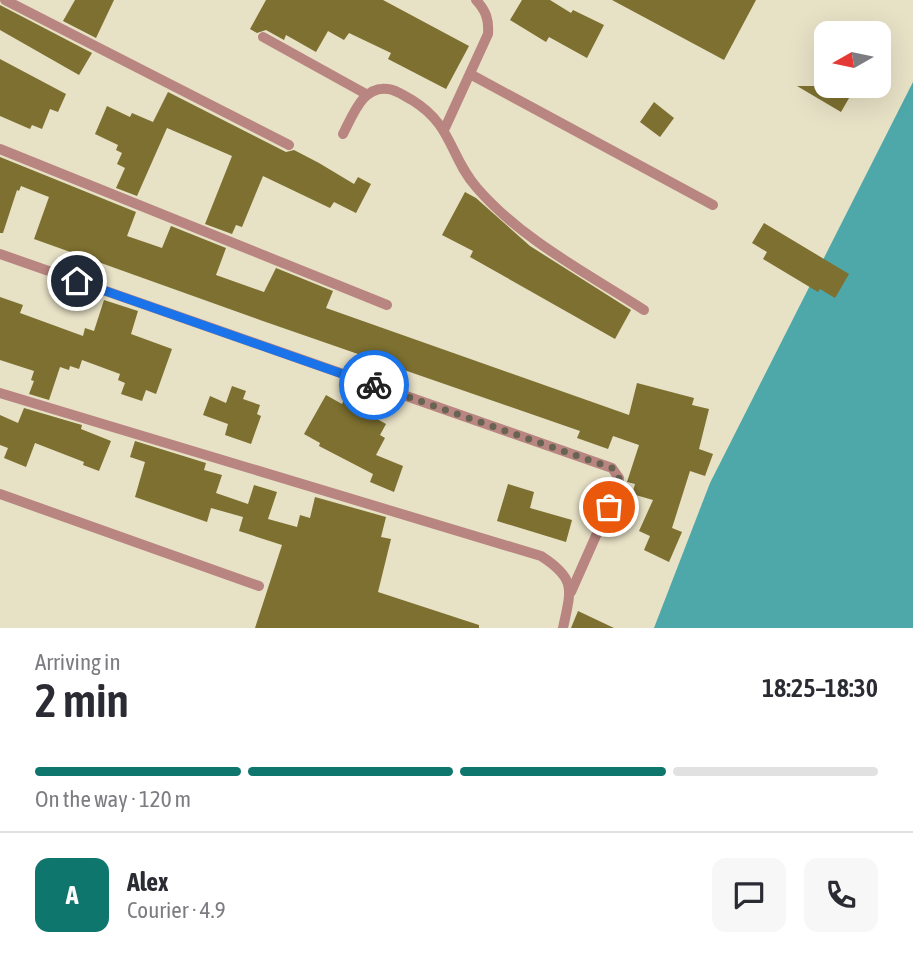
<!DOCTYPE html>
<html lang="en">
<head>
<meta charset="utf-8">
<style>
  body { margin:0; font-family:"Asap Condensed",sans-serif; background:#f7f7f7; color:#2b2b33; height:100vh; display:flex; flex-direction:column; font-size:26px; white-space:nowrap }
  * { box-sizing:border-box; margin:0 }
  p { font-size:23px; color:#7c7c81 }
  .icon { flex:none; width:38px; height:38px; fill:none; stroke:currentColor; stroke-width:2; stroke-linecap:round; stroke-linejoin:round }
  .map { position:relative; height:628px; overflow:hidden }
  .side { display:flex; flex-direction:column; background:#fff; flex:1 }
  .side>* { flex:none }
  .needle { width:46px; rotate:261deg }
  .buttons { position:absolute; left:814px; top:21px; display:grid; gap:14px }
  .buttons a { display:grid; place-items:center; width:77px; height:77px; border-radius:14px; background:#fff; box-shadow:0 7px 28px #0002; font-size:35px }
  .pin { position:absolute; display:grid; place-items:center; width:60px; height:60px; color:#fff; margin:-30px; border:4px solid #fff; border-radius:50%; box-shadow:0 2px 7px #0007 }
  .courier { position:absolute; display:grid; place-items:center; width:70px; height:70px; margin:-35px; border:5px solid #1a73e8; border-radius:50%; background:#fff; color:#222; box-shadow:0 2px 9px #0007 }
  .summary em { font-style:normal; font-weight:600 }
  .summary div { display:flex; flex-direction:column-reverse }
  .summary { display:flex; align-items:center; justify-content:space-between; height:119px; padding:0 35px }
  h1 { font-size:46px; font-weight:600; line-height:52px }
  .bar { display:grid; grid-template-columns:repeat(4,1fr); gap:10px 7px; align-content:center; height:84px; padding:0 35px }
  .bar i { height:9px; border-radius:5px; background:#e1e1e2 }
  .bar .current { background:#0f766e }
  .bar p { grid-column:span 4 }
  .line { display:flex; align-items:center; gap:18px; padding:0 35px; border-top:2px solid #e1e1e2 }
  .line div { flex:1 }
  .round { display:grid; place-items:center; flex:none; width:74px; height:74px; border-radius:14px; background:#f7f7f7 }
  .map>svg:first-child { display:block }
  .water { fill:#4ea7a9 }
  .building { fill:#7d7030 }
  .lines { fill:none; stroke-linecap:round; stroke-linejoin:round }
  .lane { stroke:#b98580; stroke-width:10 }
  .done { stroke:#686454; stroke-width:7; stroke-dasharray:0 12.6 }
  .route { stroke:#1a73e8; stroke-width:9 }
</style>
</head>
<body>
<div class="map">
<svg width="913" height="628" viewBox="0 0 913 628">
  <rect width="100%" height="100%" fill="#e7e1c6"/>
  <path class="water" d="M 913,82 L 913,628 L 654,628 L 710,483 Z"/>
  <g class="building">
    <path d="M 75,0 L 114,0 L 96,38 L 63,21 Z"/>
    <path d="M 266,0 L 383,0 L 469,46 L 446,89 L 388,59 L 391,53 L 349,33 L 344,40 L 328,31 L 316,52 L 286,35 L 284,40 L 266,30 L 257,33 L 250,29 Z"/>
    <path d="M 522,0 L 550,0 L 571,13 L 573,10 L 604,25 L 587,58 L 549,37 L 546,42 L 510,20 Z"/>
    <path d="M 612,0 L 756,0 L 724,60 Z"/>
    <path d="M 0,5 L 92,53 L 79,75 L 0,30 Z"/>
    <path d="M 0,59 L 66,94 L 58,112 L 50,109 L 42,129 L 32,125 L 30,129 L 0,116 Z"/>
    <path d="M 826,67 L 826,86 L 856,86 L 841,112 L 797,86 L 815,86 Z"/>
    <path d="M 168,92 L 286,152 L 294,150 L 319,163 L 354,184 L 358,177 L 371,184 L 356,213 L 334,202 L 330,208 L 263,176 L 242,227 L 236,225 L 232,234 L 205,224 L 232,156 L 167,128 L 137,196 L 116,188 L 125,168 L 117,164 L 122,153 L 116,150 L 118,145 L 95,134 L 107,106 L 130,117 L 132,113 L 153,122 Z"/>
    <path d="M 654,102 L 674,118 L 660,137 L 640,122 Z"/>
    <path d="M 0,157 L 136,212 L 127,236 L 162,248 L 171,226 L 226,248 L 216,275 L 264,292 L 276,268 L 333,291 L 326,308 L 629,415 L 637,383 L 694,398 L 692,405 L 709,409 L 699,449 L 713,454 L 705,476 L 690,471 L 672,528 L 682,532 L 669,562 L 644,550 L 650,536 L 639,531 L 653,500 L 632,494 L 635,484 L 627,482 L 639,445 L 613,436 L 608,449 L 577,438 L 580,431 L 260,320 L 34,239 L 49,197 L 21,186 L 19,191 L 17,190 L 3,233 L 0,233 Z"/>
    <path d="M 465,192 L 476,198 L 530,246 L 631,310 L 615,339 L 470,257 L 473,251 L 442,235 Z"/>
    <path d="M 764,223 L 849,274 L 835,298 L 820,289 L 818,292 L 763,259 L 767,252 L 752,243 Z"/>
    <path d="M 0,297 L 23,305 L 20,313 L 83,336 L 85,328 L 94,331 L 104,300 L 138,311 L 131,334 L 172,349 L 156,394 L 146,390 L 142,401 L 121,394 L 125,383 L 118,380 L 120,374 L 82,360 L 79,369 L 70,366 L 69,370 L 60,367 L 49,400 L 29,394 L 34,381 L 31,380 L 34,371 L 0,360 Z"/>
    <path d="M 232,386 L 246,391 L 243,399 L 260,405 L 257,414 L 261,416 L 251,444 L 225,435 L 228,424 L 203,415 L 210,396 L 226,403 Z"/>
    <path d="M 326,395 L 342,404 L 344,400 L 386,424 L 380,435 L 385,438 L 376,455 L 403,466 L 394,492 L 370,482 L 373,474 L 319,446 L 320,443 L 304,434 Z"/>
    <path d="M 24,408 L 82,425 L 81,429 L 111,441 L 99,471 L 83,465 L 84,462 L 35,443 L 26,467 L 4,458 L 8,448 L 0,445 L 0,415 L 18,423 Z"/>
    <path d="M 135,441 L 206,463 L 204,470 L 222,475 L 216,493 L 248,504 L 254,485 L 277,492 L 268,519 L 297,527 L 300,515 L 310,518 L 315,497 L 386,517 L 381,537 L 391,539 L 378,592 L 479,625 L 479,628 L 255,628 L 282,545 L 239,531 L 243,517 L 211,508 L 207,522 L 135,497 L 145,462 L 130,457 Z"/>
    <path d="M 508,484 L 534,492 L 530,508 L 572,520 L 566,542 L 497,521 Z"/>
    <path d="M 578,611 L 614,628 L 571,628 Z"/>
  </g>
  <g class="lines">
    <g class="lane">
      <path d="M 5,0 L 289,145"/>
      <path d="M 263,37 L 366,94"/>
      <path d="M 470,74 L 713,205"/>
      <path d="M 445,128 L 488,34 C 489,19 486,11 476,0"/>
      <path d="M 343,134 C 353,115 363,85 388,89 C 397,90 404,96 412,100 C 453,125 449,156 477,188 C 522,240 587,273 644,310"/>
      <path d="M 0,149 L 387,305"/>
      <path d="M 0,254 L 612,468 L 619,478 L 618,486 L 571,592"/>
      <path d="M 0,393 L 541,556 C 577,579 571,590 563,628"/>
      <path d="M 0,494 L 259,586"/>
    </g>
  </g>
  <g class="lines">
    <path class="done" d="M 374,385 L 612,468 L 619,478 L 609,507"/>
    <path class="route" d="M 77,281 L 374,385"/>
  </g>
</svg>
<div class="buttons">
<a><svg class="needle" viewBox="-14 -14 28 28"><path d="M0-13l5 13h-10z" fill="#e53935"/><path d="M0 13l5-13h-10z" fill="#7c7c81"/></svg></a>
</div>
<div class="pin" style="left:609px;top:507px;background:#ea580c"><svg class="icon" aria-label="bag" viewBox="0 0 24 24"><path d="M5 8h14l-1 12H6zM9 8a3 3 0 0 1 6 0"/></svg></div>
<div class="pin" style="left:77px;top:281px;background:#1f2937"><svg class="icon" aria-label="home" viewBox="0 0 24 24"><path d="M3 11l9-7 9 7M6 9v11h12V9"/></svg></div>
<div class="courier" style="left:374px;top:385px"><svg class="icon" aria-label="bike" viewBox="0 0 24 24"><circle cx="6" cy="16" r="4"/><circle cx="18" cy="16" r="4"/><path d="M6 16l4-8h5l3 8M10 8l3 8H6M13 5h3"/></svg></div>
</div>
<section class="side">
<div class="summary"><div><h1>2 min</h1><p>Arriving in</p></div><em>18:25–18:30</em></div>
<div class="bar"><i class="current"></i><i class="current"></i><i class="current"></i><i></i><p>On the way · 120 m</p></div>
<div class="line" style="height:126px"><b class="round" style="background:#0f766e;color:#fff">A</b><div><b>Alex</b><p>Courier · 4.9</p></div><a class="round"><svg class="icon" aria-label="chat" viewBox="0 0 24 24"><path d="M4 5h16v11H9l-5 4z"/></svg></a><a class="round"><svg class="icon" aria-label="phone" viewBox="0 0 24 24"><path d="M5 4h4l2 5-3 2q2 4 5 5l2-3 5 2v4C11 20 4 13 5 4z"/></svg></a></div>
</section>
</body>
</html>
